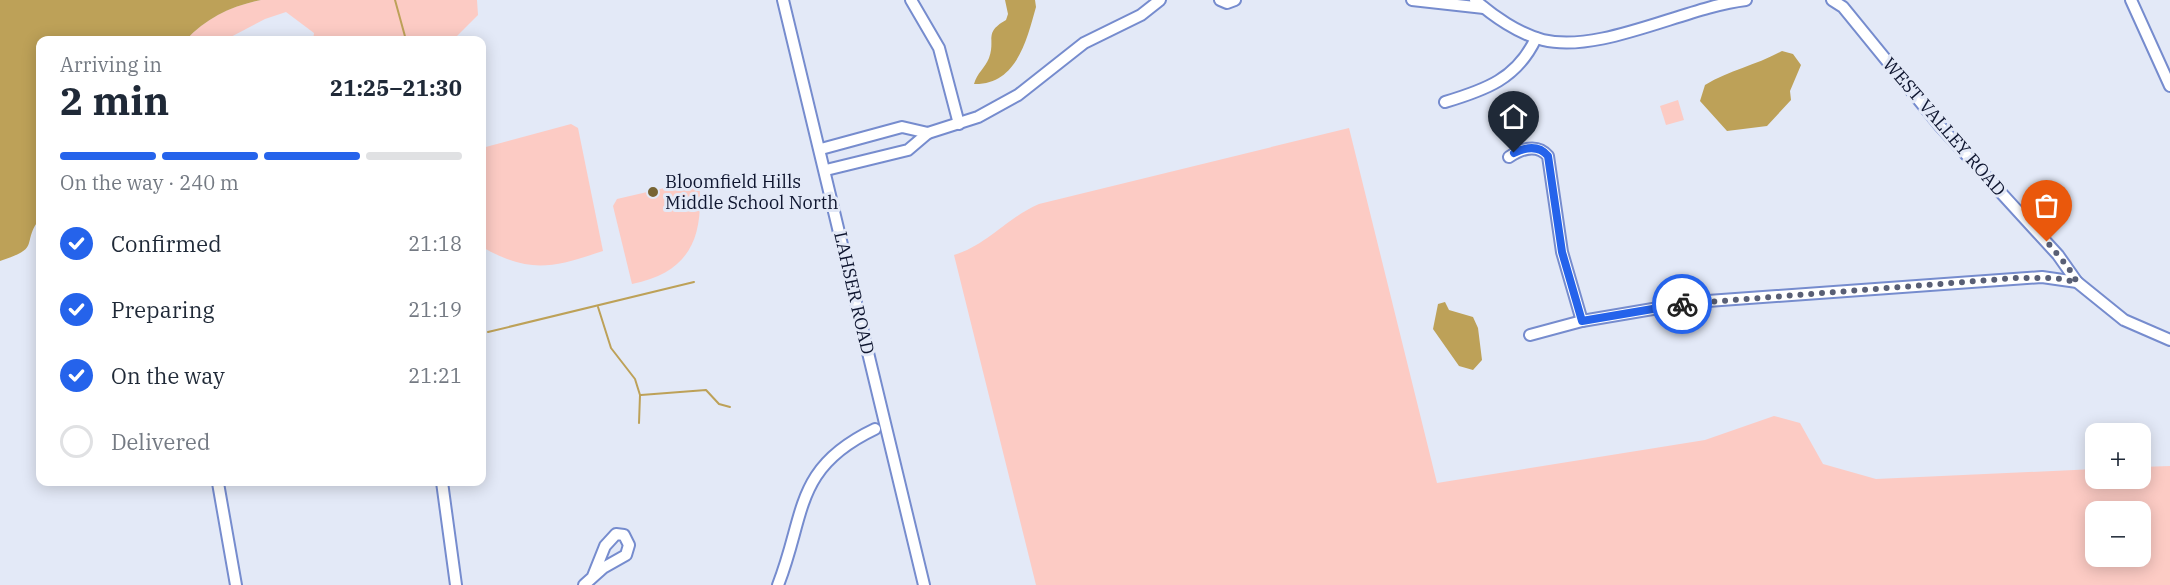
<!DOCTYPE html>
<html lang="en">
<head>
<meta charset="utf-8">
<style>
  body { margin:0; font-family:"IBM Plex Serif",serif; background:#f6f6f7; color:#1f2937; height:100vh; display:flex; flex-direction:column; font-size:22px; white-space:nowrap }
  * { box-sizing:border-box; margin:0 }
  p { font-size:20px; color:#747a83 }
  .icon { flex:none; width:33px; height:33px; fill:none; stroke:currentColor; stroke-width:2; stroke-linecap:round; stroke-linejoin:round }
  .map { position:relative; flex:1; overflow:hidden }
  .sheet { position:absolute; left:36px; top:36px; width:450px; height:450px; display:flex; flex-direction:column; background:#fff; border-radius:12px; box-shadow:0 3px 15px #0003 }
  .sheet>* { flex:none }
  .tools { position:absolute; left:2085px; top:423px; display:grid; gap:12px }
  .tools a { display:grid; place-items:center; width:66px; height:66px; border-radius:12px; background:#fff; box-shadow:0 3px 15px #0003; font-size:30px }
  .pin { position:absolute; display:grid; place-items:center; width:51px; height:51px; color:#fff; margin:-62px -26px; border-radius:50% 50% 50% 0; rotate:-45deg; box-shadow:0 0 6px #0007 }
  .pin .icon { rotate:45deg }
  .courier { position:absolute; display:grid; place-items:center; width:60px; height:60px; margin:-30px; border:4px solid #2563eb; border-radius:50%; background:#fff; color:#222; box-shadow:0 2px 8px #0007 }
  .headline em { font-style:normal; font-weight:800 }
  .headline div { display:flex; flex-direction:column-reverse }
  .headline { display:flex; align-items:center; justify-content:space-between; height:102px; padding:0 24px }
  h1 { font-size:39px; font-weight:800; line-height:45px }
  .bar { display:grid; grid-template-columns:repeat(4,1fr); gap:9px 6px; align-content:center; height:72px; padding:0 24px }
  .bar i { height:8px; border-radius:4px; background:#e0e1e3 }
  .bar .on { background:#2563eb }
  .bar p { grid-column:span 4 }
  ol { padding:0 24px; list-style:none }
  li { display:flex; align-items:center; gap:18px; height:66px }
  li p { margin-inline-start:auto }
  li .icon { padding:6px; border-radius:50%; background:#2563eb; color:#fff; stroke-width:4 }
  li:last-child { color:#747a83 }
  li i { width:33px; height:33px; border:3px solid #e0e1e3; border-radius:50% }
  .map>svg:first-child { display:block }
  .green { fill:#fccbc4; fill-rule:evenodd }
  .water { fill:#bda158 }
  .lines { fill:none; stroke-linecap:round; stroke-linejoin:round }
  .stream { stroke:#bda158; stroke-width:2 }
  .minor-casing { stroke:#768cce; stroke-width:14 }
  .minor { stroke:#fff; stroke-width:10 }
  .done { stroke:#595f75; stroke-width:6; stroke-dasharray:0 10.8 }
  .route { stroke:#2563eb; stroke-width:8 }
  .poi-dot { fill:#776433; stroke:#e3e9f7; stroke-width:2 }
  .labels { text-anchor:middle; stroke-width:6; stroke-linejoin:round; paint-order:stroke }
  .street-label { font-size:18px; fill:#0e152f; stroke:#e3e9f7 }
  .poi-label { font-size:18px; fill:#0e152f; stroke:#e3e9f7; text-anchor:start }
</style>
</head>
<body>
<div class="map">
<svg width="2170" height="585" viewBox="0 0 2170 585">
  <rect width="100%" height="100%" fill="#e3e9f7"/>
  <g class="green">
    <path d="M 261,0 L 477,0 L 478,15 L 453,40 L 313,40 L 314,33 L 286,12 L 265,19 L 225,40 L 186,40 C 206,18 231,6 261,0 Z"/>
    <path d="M 1678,100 L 1684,120 L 1666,125 L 1660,106 Z"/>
    <path d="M 571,124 L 578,128 L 603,251 C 552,268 530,274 482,247 L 482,148 Z"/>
    <path d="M 1349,128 L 1437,483 L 1705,440 L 1774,416 L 1800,423 L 1823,464 L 1876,479 L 2095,469 L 2096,478 L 2140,478 L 2141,467 L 2170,466 L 2170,585 L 1036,585 L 954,255 C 986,246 1008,217 1039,204 ZM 2096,512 L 2140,512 L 2140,556 L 2096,556 Z"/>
    <path d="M 699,180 C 704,235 692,272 632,284 L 613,206 L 617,199 Z"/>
  </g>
  <g class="water">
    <path d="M 0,0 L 261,0 C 232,6 206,18 186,40 L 40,40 L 40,218 C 20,245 43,247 0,261 Z"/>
    <path d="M 1005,0 L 1035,0 L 1036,7 C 1027,39 1017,85 974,84 C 977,73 985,68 989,58 C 996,39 983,33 1006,20 L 1008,14 Z"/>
    <path d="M 1782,51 L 1793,54 L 1801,65 L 1790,91 L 1791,100 L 1767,126 L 1727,131 L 1700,101 L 1705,85 C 1730,70 1757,65 1782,51 Z"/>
    <path d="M 1445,302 L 1449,310 L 1473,317 L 1478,328 L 1482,360 L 1473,370 L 1459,366 L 1433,329 L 1438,304 Z"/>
  </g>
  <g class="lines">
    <g class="stream">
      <path d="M 395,0 L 406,40"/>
      <path d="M 598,307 L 611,348 L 635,379 L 640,395 L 639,423"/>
      <path d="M 488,332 L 694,282"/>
      <path d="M 641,395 L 706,390 L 719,404 L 730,407"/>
    </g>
    <defs>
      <g id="minor">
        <path d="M 783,0 L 924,585"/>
        <path d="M 911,0 L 939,48 L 959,124"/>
        <path d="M 1220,0 L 1227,3 L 1235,0"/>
        <path d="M 1412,0 L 1484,8"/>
        <path d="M 1475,0 C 1493,16 1519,34 1543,40 C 1601,54 1685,7 1746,0"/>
        <path d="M 1832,0 L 1843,7 L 1940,126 L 2058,255 L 2077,282"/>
        <path d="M 2131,0 L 2170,86"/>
        <path d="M 1445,102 C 1485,90 1517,79 1536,38"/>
        <path d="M 821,149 L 902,127 L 928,133 L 978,117 L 1018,95 L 1084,43 L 1141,15 L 1160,0"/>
        <path d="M 1509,157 C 1521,149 1537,143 1548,156 L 1562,252 L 1582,321 L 1694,302 L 2042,277 L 2077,282 L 2124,320 L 2170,340"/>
        <path d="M 826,170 L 908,150 L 928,133"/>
        <path d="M 1530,335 L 1582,321"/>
        <path d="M 442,482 L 456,585"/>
        <path d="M 218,483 L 236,585"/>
        <path d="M 584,585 L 603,568 L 626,555 L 629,545 L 624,535 L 616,534 L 605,546 L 593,576"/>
        <path d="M 778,585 C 806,514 793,468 875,429"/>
      </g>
    </defs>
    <use href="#minor" class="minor-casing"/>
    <use href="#minor" class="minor"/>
  </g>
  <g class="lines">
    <path class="done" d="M 1682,304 L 2016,278 L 2055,278 L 2077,282 L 2068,267 L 2047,242"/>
    <path class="route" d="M 1514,153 C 1526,147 1539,145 1548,156 L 1562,252 L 1582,321 L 1682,304"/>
  </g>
  <circle class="poi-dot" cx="653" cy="192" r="6"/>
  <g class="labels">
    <g class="street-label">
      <text transform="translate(1944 127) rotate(49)" y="6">WEST VALLEY ROAD</text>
      <text transform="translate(854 293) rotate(77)" y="6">LAHSER ROAD</text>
    </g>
    <g class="poi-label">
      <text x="665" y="188">Bloomfield Hills<tspan x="665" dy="21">Middle School North</tspan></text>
    </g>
  </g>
</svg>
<div class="tools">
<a>+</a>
<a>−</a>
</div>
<div class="pin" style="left:2047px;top:242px;background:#ea580c"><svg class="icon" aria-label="bag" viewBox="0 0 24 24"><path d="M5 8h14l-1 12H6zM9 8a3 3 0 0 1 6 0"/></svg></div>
<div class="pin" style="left:1514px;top:153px;background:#1f2937"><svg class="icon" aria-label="home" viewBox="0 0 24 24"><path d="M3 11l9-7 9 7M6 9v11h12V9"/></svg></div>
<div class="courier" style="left:1682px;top:304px"><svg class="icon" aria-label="bike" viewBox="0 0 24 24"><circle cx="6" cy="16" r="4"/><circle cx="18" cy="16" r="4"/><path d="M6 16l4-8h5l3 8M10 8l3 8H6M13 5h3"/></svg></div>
<section class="sheet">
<div class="headline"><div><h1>2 min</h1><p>Arriving in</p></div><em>21:25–21:30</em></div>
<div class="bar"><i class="on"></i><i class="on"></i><i class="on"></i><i></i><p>On the way · 240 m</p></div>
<ol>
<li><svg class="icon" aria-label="check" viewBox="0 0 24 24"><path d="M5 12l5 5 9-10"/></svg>Confirmed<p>21:18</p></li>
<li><svg class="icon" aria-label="check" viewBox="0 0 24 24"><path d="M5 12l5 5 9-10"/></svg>Preparing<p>21:19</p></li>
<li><svg class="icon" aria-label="check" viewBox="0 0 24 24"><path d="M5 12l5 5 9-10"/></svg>On the way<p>21:21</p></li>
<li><i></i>Delivered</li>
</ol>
</section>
</div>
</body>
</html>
